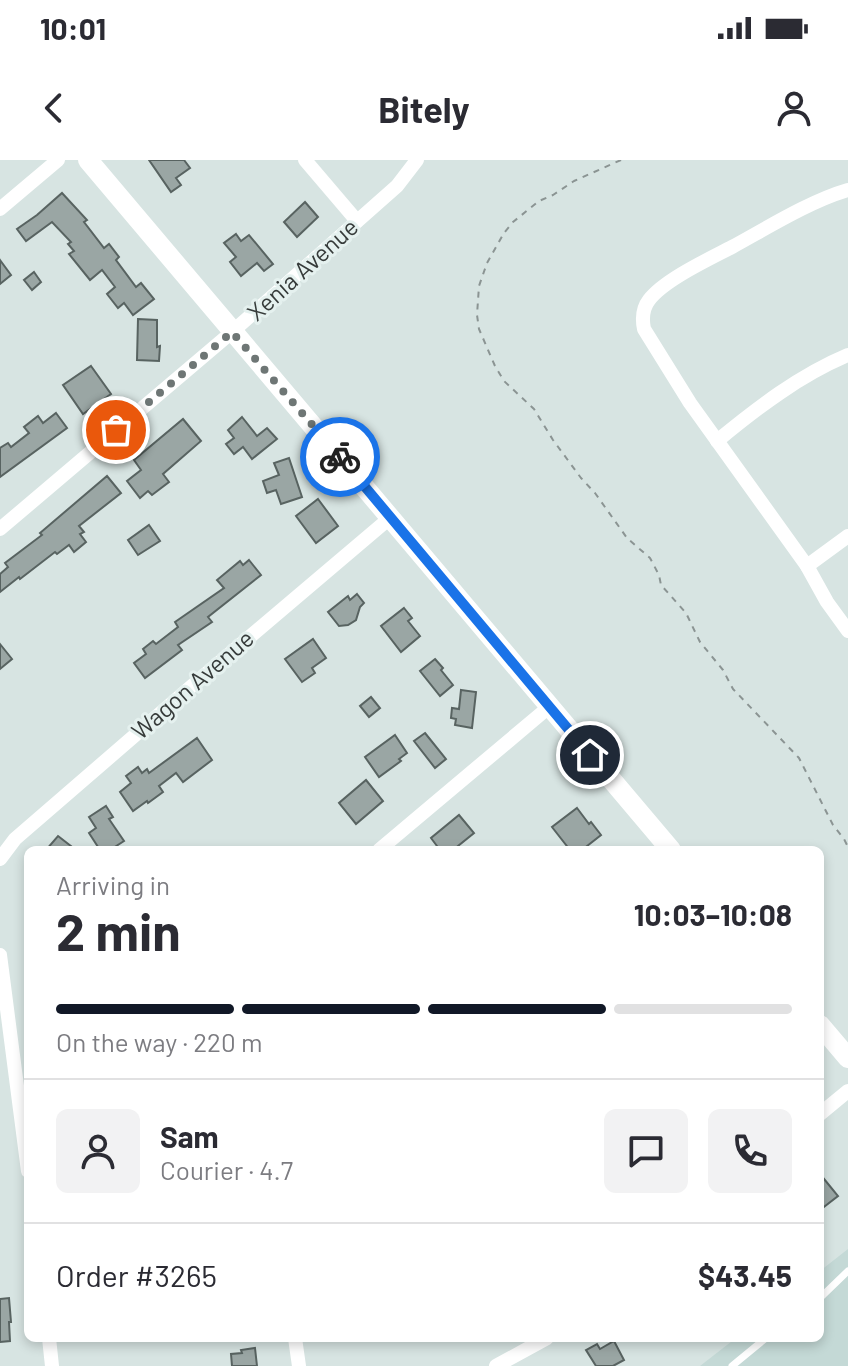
<!DOCTYPE html>
<html lang="en">
<head>
<meta charset="utf-8">
<style>
  body { margin:0; font-family:Barlow,sans-serif; background:#f2f2f3; color:#2b2b33; height:100vh; display:flex; flex-direction:column; font-size:30px; white-space:nowrap }
  * { box-sizing:border-box; margin:0 }
  p { font-size:26px; color:#7c7c81 }
  .icon { flex:none; width:44px; height:44px; fill:none; stroke:currentColor; stroke-width:2; stroke-linecap:round; stroke-linejoin:round }
  .map { position:relative; flex:1; overflow:hidden }
  .panel { position:absolute; left:24px; top:686px; width:800px; height:496px; display:flex; flex-direction:column; background:#fff; border-radius:12px; box-shadow:0 4px 12px #0003 }
  .panel>* { flex:none }
  .pin { position:absolute; display:grid; place-items:center; width:68px; height:68px; color:#fff; margin:-34px; border:4px solid #fff; border-radius:50%; box-shadow:0 2px 8px #0007 }
  .courier { position:absolute; display:grid; place-items:center; width:80px; height:80px; margin:-40px; border:6px solid #1a73e8; border-radius:50%; background:#fff; color:#222; box-shadow:0 2px 10px #0007 }
  .overview em { font-style:normal; font-weight:700 }
  .overview div { display:flex; flex-direction:column-reverse }
  .overview { display:flex; align-items:center; justify-content:space-between; height:136px; padding:0 32px }
  h1 { font-size:52px; font-weight:700; line-height:60px }
  .bar { display:grid; grid-template-columns:repeat(4,1fr); gap:12px 8px; align-content:center; height:96px; padding:0 32px }
  .bar i { height:10px; border-radius:6px; background:#e1e1e2 }
  .bar .active { background:#111827 }
  .bar p { grid-column:span 4 }
  .line { display:flex; align-items:center; gap:20px; padding:0 32px; border-top:2px solid #e1e1e2 }
  .line div { flex:1 }
  .round { display:grid; place-items:center; flex:none; width:84px; height:84px; border-radius:12px; background:#f2f2f3 }
  .status { display:flex; justify-content:space-between; align-items:center; height:56px; padding:0 40px; background:#fff; direction:ltr }
  .status svg { height:22px; fill:currentColor }
  header { display:flex; justify-content:space-between; align-items:center; height:104px; padding:0 32px; background:#fff; font-size:36px; font-weight:700 }
  .map>svg:first-child { display:block }
  .built { fill:#c4d9d6 }
  .building { fill:#9aa6a4; stroke:#586361; stroke-width:2 }
  .lines { fill:none; stroke-linecap:round; stroke-linejoin:round }
  .path { stroke:#8b9493; stroke-width:2; stroke-dasharray:6 6; stroke-linecap:butt }
  .service { stroke:#fff; stroke-width:7 }
  .minor { stroke:#fff; stroke-width:14 }
  .secondary { stroke:#fff; stroke-width:20 }
  .done { stroke:#6e7675; stroke-width:8; stroke-dasharray:0 14.4 }
  .route { stroke:#1a73e8; stroke-width:10 }
  .labels { text-anchor:middle; stroke-width:6; stroke-linejoin:round; paint-order:stroke }
  .street-label { font-size:24px; fill:#363b3a; stroke:#e5f1ef }
</style>
</head>
<body>
<div class="status"><b>10:01</b><svg viewBox="0 0 49 12"><path d="M0 12V9h3v3zM5 12V6h3v6zM10 12V3h3v9zM15 12V0h3v12zM26 1h20v11H26zM47 4h2v5h-2z"/></svg></div>
<header><svg class="icon" aria-label="back" viewBox="0 0 24 24"><path d="M15 5l-7 7 7 7"/></svg>Bitely<svg class="icon" aria-label="person" viewBox="0 0 24 24"><circle cx="12" cy="8" r="4"/><path d="M4 21q1-7 8-7t8 7"/></svg></header>
<div class="map">
<svg width="848" height="1206" viewBox="0 0 848 1206">
  <rect width="100%" height="100%" fill="#d7e4e2"/>
  <path class="built" d="M 848,1089 L 848,1206 L 700,1206 L 736,1178 L 820,1178 L 820,1111 Z"/>
  <g class="building">
    <path d="M 149,0 L 184,0 L 190,8 L 176,18 L 181,25 L 171,32 Z"/>
    <path d="M 62,33 L 87,60 L 84,62 L 104,88 L 109,84 L 119,97 L 116,100 L 136,127 L 141,123 L 154,139 L 133,155 L 124,143 L 118,148 L 107,134 L 115,127 L 102,110 L 90,120 L 69,94 L 74,91 L 68,84 L 71,82 L 52,62 L 26,81 L 17,69 L 37,55 Z"/>
    <path d="M 305,42 L 318,57 L 297,77 L 284,62 Z"/>
    <path d="M 236,74 L 241,81 L 249,75 L 273,104 L 264,111 L 257,103 L 241,116 L 230,102 L 236,97 L 224,83 Z"/>
    <path d="M 0,100 L 11,115 L 0,124 Z"/>
    <path d="M 34,112 L 41,122 L 32,130 L 24,120 Z"/>
    <path d="M 138,159 L 157,160 L 157,187 L 160,186 L 159,201 L 137,200 Z"/>
    <path d="M 91,206 L 111,234 L 83,254 L 63,225 Z"/>
    <path d="M 56,253 L 67,268 L 0,317 L 0,288 L 8,283 L 11,287 L 29,273 L 24,267 L 38,256 L 43,263 Z"/>
    <path d="M 242,257 L 257,276 L 267,268 L 277,279 L 252,299 L 243,287 L 234,294 L 226,284 L 234,278 L 228,270 Z"/>
    <path d="M 183,259 L 201,281 L 163,314 L 169,322 L 152,335 L 148,331 L 140,338 L 127,321 L 141,310 L 134,300 Z"/>
    <path d="M 289,298 L 302,337 L 281,344 L 276,330 L 267,333 L 263,321 L 279,315 L 274,303 Z"/>
    <path d="M 107,316 L 121,333 L 79,366 L 84,372 L 80,374 L 86,382 L 74,392 L 69,385 L 57,394 L 55,392 L 20,419 L 19,417 L 0,432 L 0,414 L 8,407 L 5,403 L 42,375 L 40,373 Z"/>
    <path d="M 318,339 L 338,366 L 316,383 L 296,356 Z"/>
    <path d="M 149,365 L 160,381 L 138,395 L 128,380 Z"/>
    <path d="M 249,400 L 261,415 L 208,457 L 212,462 L 178,485 L 182,490 L 145,518 L 134,503 L 146,494 L 143,489 L 153,481 L 156,484 L 178,467 L 175,462 L 224,428 L 217,420 L 240,401 L 243,405 Z"/>
    <path d="M 357,434 L 364,443 L 360,447 L 356,460 L 348,465 L 339,466 L 328,452 L 348,436 L 350,440 Z"/>
    <path d="M 404,448 L 412,458 L 408,461 L 420,476 L 401,492 L 381,466 Z"/>
    <path d="M 313,479 L 326,498 L 312,508 L 315,513 L 302,522 L 285,499 Z"/>
    <path d="M 0,484 L 12,499 L 0,509 Z"/>
    <path d="M 435,499 L 443,508 L 441,510 L 453,525 L 440,536 L 420,511 Z"/>
    <path d="M 461,530 L 476,532 L 472,568 L 455,565 L 456,559 L 451,558 L 452,548 L 459,549 Z"/>
    <path d="M 371,537 L 380,548 L 369,557 L 360,546 Z"/>
    <path d="M 425,573 L 446,599 L 435,608 L 414,581 Z"/>
    <path d="M 395,575 L 407,593 L 399,599 L 401,601 L 379,617 L 365,597 Z"/>
    <path d="M 197,578 L 212,600 L 183,622 L 176,613 L 159,626 L 163,632 L 148,643 L 147,641 L 133,651 L 120,632 L 131,623 L 126,616 L 138,607 L 142,613 L 147,609 L 149,613 Z"/>
    <path d="M 366,620 L 383,641 L 356,664 L 339,643 Z"/>
    <path d="M 106,646 L 113,657 L 109,659 L 124,681 L 110,690 L 100,690 L 89,673 L 96,668 L 89,657 Z"/>
    <path d="M 577,648 L 589,664 L 591,662 L 601,675 L 582,690 L 570,690 L 552,667 Z"/>
    <path d="M 459,655 L 474,673 L 453,690 L 440,690 L 431,678 Z"/>
    <path d="M 58,676 L 76,690 L 46,690 Z"/>
    <path d="M 820,1014 L 838,1036 L 820,1050 Z"/>
    <path d="M 9,1138 L 11,1162 L 9,1162 L 10,1181 L 0,1182 L 0,1139 Z"/>
    <path d="M 614,1181 L 624,1200 L 613,1206 L 596,1206 L 586,1190 L 597,1184 L 600,1189 Z"/>
    <path d="M 255,1188 L 257,1206 L 232,1206 L 231,1194 L 242,1193 L 241,1190 Z"/>
  </g>
  <g class="lines">
    <path class="path" d="M 621,0 L 574,21 L 553,35 L 539,41 L 513,62 L 504,73 L 487,103 L 479,126 L 477,155 L 479,169 L 495,206 L 504,221 L 534,249 L 553,280 L 581,318 L 595,333 L 627,378 L 650,398 L 659,415 L 661,425 L 686,453 L 700,482 L 723,510 L 733,529 L 799,598 L 833,665 L 844,679 L 848,687"/>
    <g class="service">
      <path d="M 820,1138 L 848,1111"/>
      <path d="M 732,1206 L 766,1178"/>
    </g>
    <g class="minor">
      <path d="M 305,0 L 357,61"/>
      <path d="M 848,30 C 810,41 767,68 732,87 C 709,99 664,120 649,140 C 642,149 642,159 644,169 L 690,243 L 807,406 L 827,442 L 848,471"/>
      <path d="M 0,49 L 58,0"/>
      <path d="M 717,281 C 757,248 800,215 848,195"/>
      <path d="M 0,369 L 232,172 L 397,26 L 417,0"/>
      <path d="M 807,406 L 848,376"/>
      <path d="M 379,690 L 549,547"/>
      <path d="M 0,699 L 15,679 L 200,519 L 391,357"/>
      <path d="M 0,795 L 28,1011"/>
      <path d="M 820,954 L 848,931"/>
      <path d="M 49,1178 L 52,1206"/>
      <path d="M 295,1178 L 299,1206"/>
      <path d="M 496,1206 L 547,1178"/>
    </g>
    <g class="secondary">
      <path d="M 88,0 L 671,690"/>
      <path d="M 820,865 L 848,898"/>
    </g>
  </g>
  <g class="lines">
    <path class="done" d="M 116,270 L 232,172 L 340,297"/>
    <path class="route" d="M 340,297 L 590,595"/>
  </g>
  <g class="labels">
    <g class="street-label">
      <text transform="translate(303 110) rotate(-42)" y="8">Xenia Avenue</text>
      <text transform="translate(193 525) rotate(-41)" y="8">Wagon Avenue</text>
    </g>
  </g>
</svg>
<div class="pin" style="left:116px;top:270px;background:#ea580c"><svg class="icon" aria-label="bag" viewBox="0 0 24 24"><path d="M5 8h14l-1 12H6zM9 8a3 3 0 0 1 6 0"/></svg></div>
<div class="pin" style="left:590px;top:595px;background:#1f2937"><svg class="icon" aria-label="home" viewBox="0 0 24 24"><path d="M3 11l9-7 9 7M6 9v11h12V9"/></svg></div>
<div class="courier" style="left:340px;top:297px"><svg class="icon" aria-label="bike" viewBox="0 0 24 24"><circle cx="6" cy="16" r="4"/><circle cx="18" cy="16" r="4"/><path d="M6 16l4-8h5l3 8M10 8l3 8H6M13 5h3"/></svg></div>
<section class="panel">
<div class="overview"><div><h1>2 min</h1><p>Arriving in</p></div><em>10:03–10:08</em></div>
<div class="bar"><i class="active"></i><i class="active"></i><i class="active"></i><i></i><p>On the way · 220 m</p></div>
<div class="line" style="height:144px"><a class="round"><svg class="icon" aria-label="person" viewBox="0 0 24 24"><circle cx="12" cy="8" r="4"/><path d="M4 21q1-7 8-7t8 7"/></svg></a><div><b>Sam</b><p>Courier · 4.7</p></div><a class="round"><svg class="icon" aria-label="chat" viewBox="0 0 24 24"><path d="M4 5h16v11H9l-5 4z"/></svg></a><a class="round"><svg class="icon" aria-label="phone" viewBox="0 0 24 24"><path d="M5 4h4l2 5-3 2q2 4 5 5l2-3 5 2v4C11 20 4 13 5 4z"/></svg></a></div>
<div class="line" style="height:104px"><div>Order #3265</div><b>$43.45</b></div>
</section>
</div>
</body>
</html>
